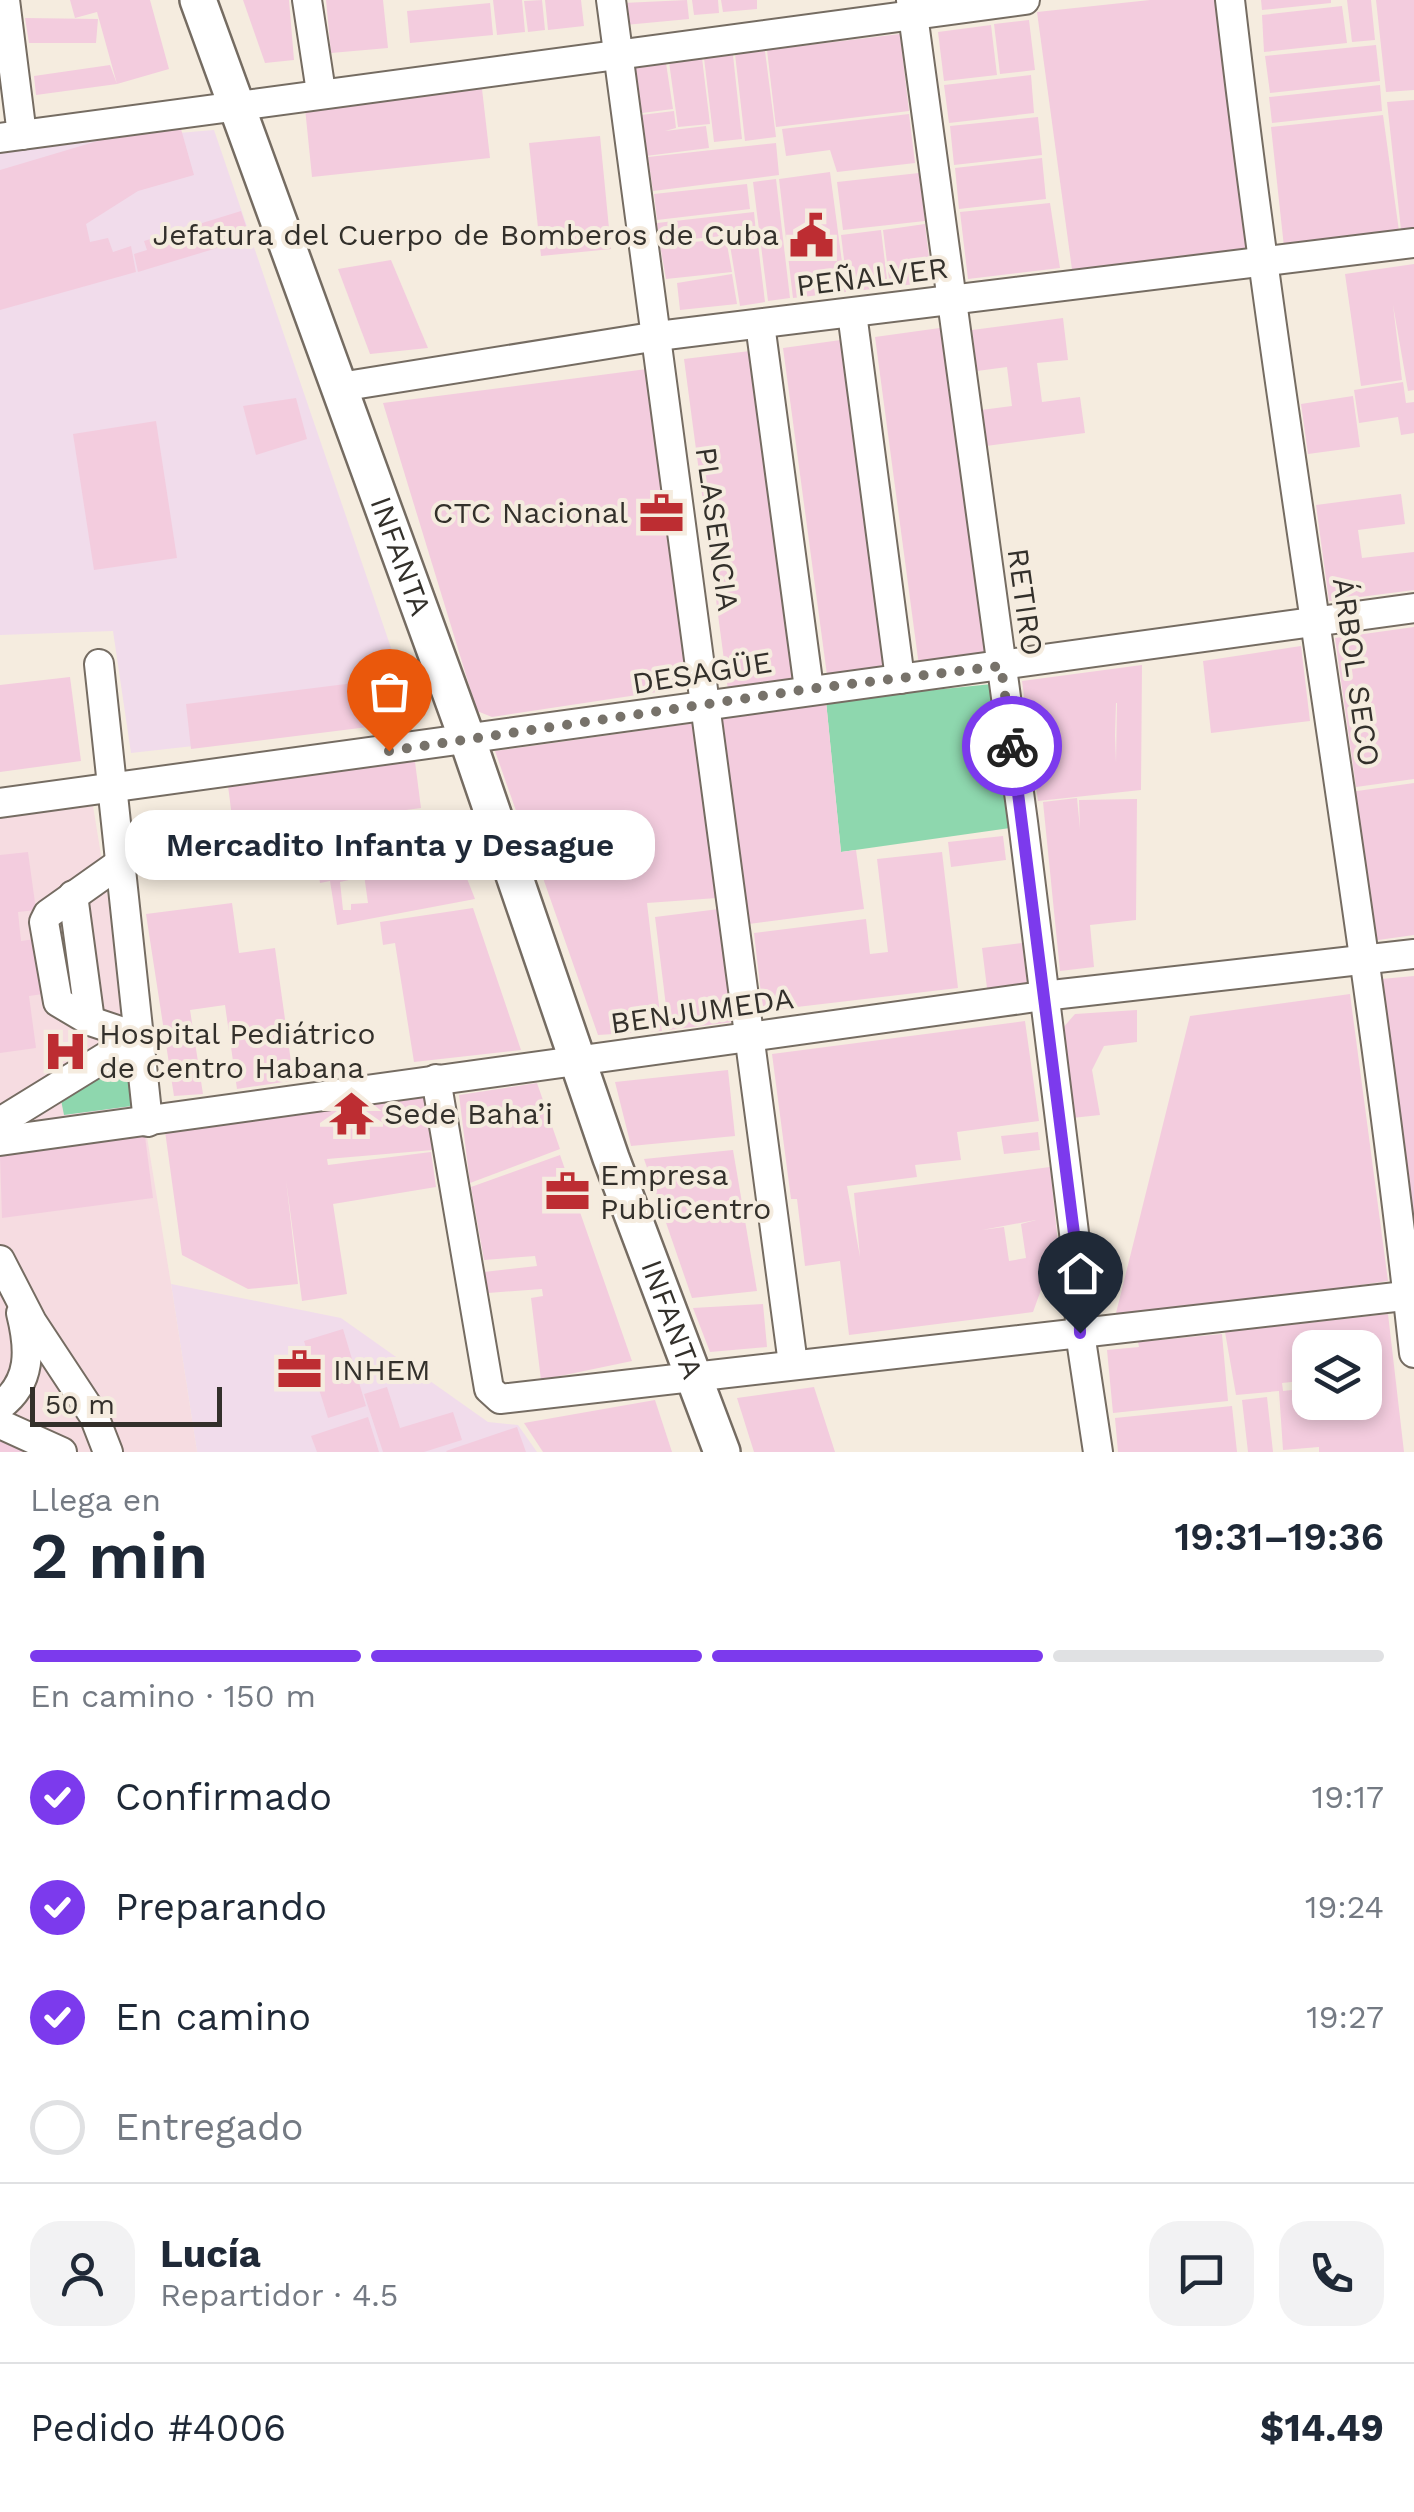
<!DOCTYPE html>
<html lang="es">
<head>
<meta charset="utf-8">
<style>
  body { margin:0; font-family:"Work Sans",sans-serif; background:#f2f2f3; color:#1f2937; height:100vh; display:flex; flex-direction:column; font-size:38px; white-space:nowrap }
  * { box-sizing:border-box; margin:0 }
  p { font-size:32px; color:#747a83 }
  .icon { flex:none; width:55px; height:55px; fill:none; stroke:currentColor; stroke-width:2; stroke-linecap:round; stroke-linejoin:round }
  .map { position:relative; height:1452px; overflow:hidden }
  .panel { display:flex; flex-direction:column; background:#fff; flex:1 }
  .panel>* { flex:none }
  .buttons { position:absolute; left:1292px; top:1330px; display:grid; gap:20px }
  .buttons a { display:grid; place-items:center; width:90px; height:90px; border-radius:20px; background:#fff; box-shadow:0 5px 15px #0003; font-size:50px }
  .scale { position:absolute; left:30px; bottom:25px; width:192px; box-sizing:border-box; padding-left:10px; border:5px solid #33302b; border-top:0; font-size:28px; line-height:35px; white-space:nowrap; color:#33302b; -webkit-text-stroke:8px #f5ecdf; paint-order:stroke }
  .pin { position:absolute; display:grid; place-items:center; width:85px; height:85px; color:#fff; margin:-102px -42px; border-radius:50% 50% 50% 0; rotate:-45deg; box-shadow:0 0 10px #0007 }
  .pin .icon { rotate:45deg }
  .courier { position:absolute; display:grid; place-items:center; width:100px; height:100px; margin:-50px; border:8px solid #7c3aed; border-radius:50%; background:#fff; color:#222; box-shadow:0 2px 12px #0007 }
  .bubble { position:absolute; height:70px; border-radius:30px; background:#fff; box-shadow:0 5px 15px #0003; font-size:32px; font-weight:600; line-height:70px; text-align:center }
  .headline em { font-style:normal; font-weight:600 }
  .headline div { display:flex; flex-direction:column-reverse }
  .headline { display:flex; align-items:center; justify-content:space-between; height:170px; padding:0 30px }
  h1 { font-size:65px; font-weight:600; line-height:75px }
  .bar { display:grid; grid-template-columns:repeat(4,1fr); gap:15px 10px; align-content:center; height:120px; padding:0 30px }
  .bar i { height:12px; border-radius:8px; background:#e0e1e3 }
  .bar .selected { background:#7c3aed }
  .bar p { grid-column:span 4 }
  .line { display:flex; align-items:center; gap:25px; padding:0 30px; border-top:2px solid #e0e1e3 }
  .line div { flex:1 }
  .round { display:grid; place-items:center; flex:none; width:105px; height:105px; border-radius:30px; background:#f2f2f3 }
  ol { padding:0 30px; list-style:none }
  li { display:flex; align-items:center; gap:30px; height:110px }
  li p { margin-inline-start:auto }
  li .icon { padding:10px; border-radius:50%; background:#7c3aed; color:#fff; stroke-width:4 }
  li:last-child { color:#747a83 }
  li i { width:55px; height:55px; border:5px solid #e0e1e3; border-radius:50% }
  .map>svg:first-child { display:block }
  .commercial { fill:#f1dceb }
  .medical { fill:#f6dce1 }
  .green { fill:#8ed7ae }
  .building { fill:#f3ccde; fill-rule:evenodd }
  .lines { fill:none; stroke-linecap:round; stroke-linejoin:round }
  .minor-casing { stroke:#756c62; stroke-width:32 }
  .major-casing { stroke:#756c62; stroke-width:40 }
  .minor { stroke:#fff; stroke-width:28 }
  .major { stroke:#fff; stroke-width:35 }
  .done { stroke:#77726a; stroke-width:10; stroke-dasharray:0 18 }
  .route { stroke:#7c3aed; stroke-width:12 }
  .labels { text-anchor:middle; stroke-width:8; stroke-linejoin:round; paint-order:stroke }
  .poi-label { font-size:30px; fill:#33302b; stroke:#f5ecdf; text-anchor:start }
  .street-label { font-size:30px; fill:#33302b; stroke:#f5ecdf }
</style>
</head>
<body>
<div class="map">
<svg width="1414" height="1452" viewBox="0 0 1414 1452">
  <rect width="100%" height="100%" fill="#f5ecdf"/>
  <g class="commercial">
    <path d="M 214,130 L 416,721 L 131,753 L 113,631 L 0,635 L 0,148 Z"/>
    <path d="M 171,1284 L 341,1318 L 488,1422 L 518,1425 L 537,1452 L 197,1452 Z"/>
  </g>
  <path class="medical" d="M 93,806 L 171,1284 L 197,1452 L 0,1452 L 0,818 Z"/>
  <g class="green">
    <path d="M 992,684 L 1010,828 L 841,852 L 826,701 Z"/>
    <path d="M 104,1074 L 129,1080 L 132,1106 L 64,1115 L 61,1100 Z"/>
  </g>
  <g class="building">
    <path d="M 70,0 L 150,0 L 169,69 L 117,84 L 36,95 L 34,76 L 110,65 L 117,84 L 97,12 L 75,18 Z"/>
    <path d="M 243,0 L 289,0 L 294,60 L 265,63 Z"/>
    <path d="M 326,0 L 383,0 L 388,48 L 331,53 Z"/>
    <path d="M 493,0 L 522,0 L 525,32 L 497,35 Z"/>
    <path d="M 542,0 L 545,30 L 528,32 L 524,1 Z"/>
    <path d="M 545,0 L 581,0 L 584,26 L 548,30 Z"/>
    <path d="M 687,0 L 689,19 L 625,25 L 623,3 Z"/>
    <path d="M 692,0 L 718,0 L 719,13 L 694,15 Z"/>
    <path d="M 721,0 L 757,0 L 757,9 L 723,12 Z"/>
    <path d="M 1150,0 L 1218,0 L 1254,259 L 1073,277 L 1037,12 Z"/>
    <path d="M 1261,0 L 1331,0 L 1331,3 L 1262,10 Z"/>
    <path d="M 1347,0 L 1371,0 L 1375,40 L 1352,42 Z"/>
    <path d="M 1376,0 L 1414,0 L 1414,90 L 1386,92 Z"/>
    <path d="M 490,3 L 493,35 L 410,43 L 407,11 Z"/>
    <path d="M 1342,6 L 1347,43 L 1264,52 L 1262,15 Z"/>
    <path d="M 25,18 L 98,19 L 96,43 L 29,43 Z"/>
    <path d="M 1029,20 L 1035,70 L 1000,74 L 994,24 Z"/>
    <path d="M 991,25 L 997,75 L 944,81 L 938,32 Z"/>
    <path d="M 900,34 L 909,111 L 776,127 L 767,50 Z"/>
    <path d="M 1376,45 L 1380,81 L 1270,93 L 1265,56 Z"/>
    <path d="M 765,51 L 776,137 L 745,141 L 735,54 Z"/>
    <path d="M 733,55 L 742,139 L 714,142 L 704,58 Z"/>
    <path d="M 702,58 L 710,124 L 678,127 L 669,62 Z"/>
    <path d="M 666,63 L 673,109 L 642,113 L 634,66 Z"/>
    <path d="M 1031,75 L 1034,113 L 949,123 L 944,85 Z"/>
    <path d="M 1380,85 L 1382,111 L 1272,123 L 1269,97 Z"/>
    <path d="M 482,89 L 490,158 L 312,177 L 305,108 Z"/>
    <path d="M 1414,100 L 1414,228 L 1401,230 L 1387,102 Z"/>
    <path d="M 674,111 L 676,128 L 665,131 L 706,126 L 709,148 L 646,156 L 641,115 Z"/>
    <path d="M 909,114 L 915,163 L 837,172 L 830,150 L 786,156 L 782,129 Z"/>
    <path d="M 1383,115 L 1399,231 L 1284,247 L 1271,127 Z"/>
    <path d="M 1038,117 L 1042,155 L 954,165 L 950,126 Z"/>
    <path d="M 181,129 L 194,175 L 138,191 L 86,224 L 90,242 L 108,238 L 113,252 L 131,246 L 136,272 L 0,310 L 0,170 L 111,137 Z"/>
    <path d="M 600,136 L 611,249 L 541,256 L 529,143 Z"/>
    <path d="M 776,143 L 779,175 L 653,191 L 648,157 Z"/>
    <path d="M 1042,158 L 1046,199 L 959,209 L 955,168 Z"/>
    <path d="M 830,172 L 846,292 L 793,298 L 779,179 Z"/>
    <path d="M 919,173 L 925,221 L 843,230 L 837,182 Z"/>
    <path d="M 776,179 L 790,298 L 768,301 L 753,182 Z"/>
    <path d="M 747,184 L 750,209 L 657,220 L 654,194 Z"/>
    <path d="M 1050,203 L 1060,268 L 968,279 L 960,212 Z"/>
    <path d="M 241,211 L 250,238 L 138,272 L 134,254 L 147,250 L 144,241 Z"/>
    <path d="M 754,212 L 756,233 L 659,242 L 657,223 Z"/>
    <path d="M 925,224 L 932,282 L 890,287 L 883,230 Z"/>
    <path d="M 881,230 L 888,287 L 848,292 L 841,235 Z"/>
    <path d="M 757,236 L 765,302 L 740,306 L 729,239 Z"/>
    <path d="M 726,239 L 732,272 L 666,279 L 660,245 Z"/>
    <path d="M 391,260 L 428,348 L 370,354 L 338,269 Z"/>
    <path d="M 1414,264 L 1414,390 L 1408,391 L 1393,305 L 1402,380 L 1361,386 L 1345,274 Z"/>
    <path d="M 732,274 L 737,304 L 680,310 L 677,283 Z"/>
    <path d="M 1063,318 L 1068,360 L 1037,363 L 1042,402 L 1080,397 L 1085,433 L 986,446 L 981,410 L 1012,406 L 1007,367 L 977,371 L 972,330 Z"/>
    <path d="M 947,327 L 991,657 L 919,666 L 875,337 Z"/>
    <path d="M 848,339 L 892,667 L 827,675 L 783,348 Z"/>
    <path d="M 750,351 L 794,681 L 728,690 L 684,359 Z"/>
    <path d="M 647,369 L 690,687 L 492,717 L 477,711 L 383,403 Z"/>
    <path d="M 1403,382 L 1406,403 L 1414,402 L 1414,433 L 1401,435 L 1398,417 L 1359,423 L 1354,390 Z"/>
    <path d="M 1353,396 L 1360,447 L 1308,454 L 1301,404 Z"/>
    <path d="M 296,398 L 307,439 L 256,455 L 243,406 Z"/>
    <path d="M 156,421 L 177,558 L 94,570 L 73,434 Z"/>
    <path d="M 1401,494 L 1405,524 L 1358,530 L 1362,558 L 1414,552 L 1414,590 L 1329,601 L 1316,505 Z"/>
    <path d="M 1414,627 L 1414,779 L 1356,787 L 1335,638 Z"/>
    <path d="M 1301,646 L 1310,721 L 1211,733 L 1203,661 Z"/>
    <path d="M 1142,665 L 1141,790 L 1038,801 L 1022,681 ZM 1116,703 L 1117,703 L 1116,763 L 1115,735 Z"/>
    <path d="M 70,677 L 81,761 L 0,772 L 0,685 Z"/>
    <path d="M 394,678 L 416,721 L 191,749 L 186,704 Z"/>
    <path d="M 826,701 L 841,852 L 856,850 L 864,909 L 741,925 L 713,714 Z"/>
    <path d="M 695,723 L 717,898 L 647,903 L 662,1031 L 598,1035 L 543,878 L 600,874 L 597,851 L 533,859 L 495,751 Z"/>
    <path d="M 414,754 L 421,808 L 234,833 L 227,778 Z"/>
    <path d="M 1414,783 L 1414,935 L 1371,941 L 1350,792 Z"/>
    <path d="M 1077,798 L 1080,829 L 1079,800 L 1137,799 L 1136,920 L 1090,925 L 1094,967 L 1060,971 L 1043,802 Z"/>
    <path d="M 432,819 L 433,824 L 446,825 L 475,899 L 337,925 L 330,881 L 320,883 L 313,835 L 342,832 L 349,880 L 340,882 L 343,910 L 351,910 L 351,904 L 368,903 L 358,832 Z"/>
    <path d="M 1003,836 L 1006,860 L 951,867 L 948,842 Z"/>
    <path d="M 28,852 L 36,910 L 18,912 L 21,941 L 63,935 L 71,990 L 29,996 L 36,1048 L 0,1053 L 0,855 Z"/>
    <path d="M 942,852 L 958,988 L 763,1011 L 754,933 L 866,919 L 870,954 L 888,952 L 877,859 Z"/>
    <path d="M 232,903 L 239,953 L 275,948 L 292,1069 L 340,1062 L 341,1073 L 237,1089 L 225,1005 L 190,1010 L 203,1094 L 174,1096 L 146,914 Z"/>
    <path d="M 473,908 L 521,1050 L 414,1062 L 395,943 L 383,945 L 380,922 Z"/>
    <path d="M 719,909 L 733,1022 L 669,1030 L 655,917 Z"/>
    <path d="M 1022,943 L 1027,984 L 987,988 L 982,948 Z"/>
    <path d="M 1414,976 L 1414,1244 L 1412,1244 L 1381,979 Z"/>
    <path d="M 1350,994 L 1388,1281 L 1114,1321 L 1190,1016 Z"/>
    <path d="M 1137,1010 L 1137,1042 L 1104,1046 L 1092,1070 L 1100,1115 L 1072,1118 L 1062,1029 L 1075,1014 Z"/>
    <path d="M 1025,1021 L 1039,1121 L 957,1132 L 961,1160 L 915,1165 L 917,1177 L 847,1186 L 860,1257 L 854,1193 L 1050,1167 L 1058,1243 L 1033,1312 L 849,1335 L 840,1261 L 805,1266 L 797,1199 L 791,1199 L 772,1054 ZM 1036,1220 L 1021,1224 L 1026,1258 L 1009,1261 L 1004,1227 L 982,1230 Z"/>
    <path d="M 728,1070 L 735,1136 L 631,1146 L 615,1082 Z"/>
    <path d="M 537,1083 L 560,1149 L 470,1183 L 459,1095 Z"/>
    <path d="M 426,1097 L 433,1150 L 327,1159 L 328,1165 L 431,1152 L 436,1187 L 333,1204 L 347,1294 L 302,1301 L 286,1180 L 298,1284 L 248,1289 L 182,1255 L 165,1131 Z"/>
    <path d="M 1038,1132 L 1040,1150 L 1004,1154 L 1001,1136 Z"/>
    <path d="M 145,1136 L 153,1198 L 2,1218 L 0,1156 Z"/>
    <path d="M 733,1150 L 757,1291 L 692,1298 L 644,1159 Z"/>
    <path d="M 560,1155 L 632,1361 L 541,1380 L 531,1298 L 543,1296 L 542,1289 L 488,1293 L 484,1272 L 537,1266 L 535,1256 L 484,1260 L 471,1187 Z"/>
    <path d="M 763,1304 L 767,1347 L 710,1352 L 693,1308 Z"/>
    <path d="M 1388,1314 L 1404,1452 L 1319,1452 L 1319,1447 L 1283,1450 L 1279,1391 L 1236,1395 L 1225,1332 ZM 1310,1348 L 1365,1348 L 1365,1402 L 1310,1402 L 1310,1388 L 1283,1391 L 1282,1383 L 1310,1380 Z"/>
    <path d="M 343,1329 L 366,1406 L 328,1418 L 304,1341 Z"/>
    <path d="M 1222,1334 L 1228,1401 L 1113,1413 L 1107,1350 L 1139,1347 L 1138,1342 Z"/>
    <path d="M 387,1387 L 400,1428 L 453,1412 L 462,1440 L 424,1452 L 383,1452 L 364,1394 Z"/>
    <path d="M 814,1387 L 835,1452 L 754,1452 L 737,1398 Z"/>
    <path d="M 1267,1397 L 1273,1452 L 1248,1452 L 1242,1400 Z"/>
    <path d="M 655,1400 L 672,1452 L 543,1452 L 524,1423 Z"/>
    <path d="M 1232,1406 L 1237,1452 L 1118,1452 L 1115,1418 Z"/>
    <path d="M 368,1417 L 379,1452 L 317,1452 L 311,1436 Z"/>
    <path d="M 517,1427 L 526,1452 L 447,1452 L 446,1451 Z"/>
    <path d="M 0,1433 L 43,1452 L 0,1452 Z"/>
  </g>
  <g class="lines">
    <defs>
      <g id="minor">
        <path d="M 5,0 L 22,135"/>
        <path d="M 307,0 L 321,92"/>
        <path d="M 611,0 L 793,1364"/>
        <path d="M 911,0 L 1023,822 L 1079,1273 L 1080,1333 L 1098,1452"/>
        <path d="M 1230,0 C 1282,452 1365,900 1414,1353"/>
        <path d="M 0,138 L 1025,0"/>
        <path d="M 852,313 L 900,679"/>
        <path d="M 760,324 L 809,689"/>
        <path d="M 340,387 L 658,336 L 1414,243"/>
        <path d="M 99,664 L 148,1122"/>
        <path d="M 0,803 L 1414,608"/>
        <path d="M 120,863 L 48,914 L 44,922 L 58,1002 L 90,1021 L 138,1037"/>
        <path d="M 73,895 L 90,1021"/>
        <path d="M 436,1079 L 489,1389 L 500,1399 L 1414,1295"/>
        <path d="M 0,1122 L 138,1037"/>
        <path d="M 0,1141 L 1043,996 L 1414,954"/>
        <path d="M 0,1260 L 32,1322 L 94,1416 L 108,1452"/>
        <path d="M 0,1406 C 32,1382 30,1349 21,1313"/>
        <path d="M 0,1424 L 62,1452"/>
      </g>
      <g id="major">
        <path id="s1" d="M 198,0 L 468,741 L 611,1158 L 722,1452"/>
      </g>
    </defs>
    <use href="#minor" class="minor-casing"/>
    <use href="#major" class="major-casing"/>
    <use href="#minor" class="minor"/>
    <use href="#major" class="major"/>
  </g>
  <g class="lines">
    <path class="done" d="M 389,751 L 809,689 L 1001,666 L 1012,746"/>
    <path class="route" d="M 1012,746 L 1079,1273 L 1080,1333"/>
  </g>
  <defs>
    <symbol id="civic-bare" viewBox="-9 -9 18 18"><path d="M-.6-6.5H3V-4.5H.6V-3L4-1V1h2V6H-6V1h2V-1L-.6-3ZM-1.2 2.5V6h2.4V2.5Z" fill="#bd2d32" stroke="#f5ecdf" stroke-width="2.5" paint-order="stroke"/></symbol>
    <symbol id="office-bare" viewBox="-9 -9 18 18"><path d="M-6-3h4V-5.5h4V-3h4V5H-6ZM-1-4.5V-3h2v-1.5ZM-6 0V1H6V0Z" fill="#bd2d32" stroke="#f5ecdf" stroke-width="2.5" paint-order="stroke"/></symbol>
    <symbol id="hospital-bare" viewBox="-9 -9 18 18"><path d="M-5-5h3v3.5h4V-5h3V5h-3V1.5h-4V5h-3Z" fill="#bd2d32" stroke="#f5ecdf" stroke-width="2.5" paint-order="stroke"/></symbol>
    <symbol id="temple-bare" viewBox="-9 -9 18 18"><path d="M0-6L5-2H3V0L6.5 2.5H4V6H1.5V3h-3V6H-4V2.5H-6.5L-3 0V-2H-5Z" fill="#bd2d32" stroke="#f5ecdf" stroke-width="2.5" paint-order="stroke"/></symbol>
  </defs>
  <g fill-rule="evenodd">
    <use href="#civic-bare" x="780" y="204" width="63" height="63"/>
    <use href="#office-bare" x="630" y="482" width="63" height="63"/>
    <use href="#hospital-bare" x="34" y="1020" width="63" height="63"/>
    <use href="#temple-bare" x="320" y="1082" width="63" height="63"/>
    <use href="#office-bare" x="536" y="1160" width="63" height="63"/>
    <use href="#office-bare" x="268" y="1338" width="63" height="63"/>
  </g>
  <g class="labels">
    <g class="poi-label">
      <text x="779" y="245" text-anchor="end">Jefatura del Cuerpo de Bomberos de Cuba</text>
      <text x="628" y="523" text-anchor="end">CTC Nacional</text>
      <text x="99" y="1044">Hospital Pediátrico<tspan x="99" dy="34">de Centro Habana</tspan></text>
      <text x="384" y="1124">Sede Baha’i</text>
      <text x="600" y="1185">Empresa<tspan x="600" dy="34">PubliCentro</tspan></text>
      <text x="333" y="1380">INHEM</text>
    </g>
    <g class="street-label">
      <text transform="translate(872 277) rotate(-7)" y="10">PEÑALVER</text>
      <text transform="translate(717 529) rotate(82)" y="10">PLASENCIA</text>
      <text dy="10" stroke="none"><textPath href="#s1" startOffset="592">INFANTA</textPath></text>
      <text transform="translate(1025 602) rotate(82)" y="10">RETIRO</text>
      <text transform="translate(1356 672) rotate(82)" y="10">ÁRBOL SECO</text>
      <text transform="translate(702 673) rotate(-9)" y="10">DESAGÜE</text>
      <text transform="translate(702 1011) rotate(-8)" y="10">BENJUMEDA</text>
      <text dy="10" stroke="none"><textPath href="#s1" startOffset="1402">INFANTA</textPath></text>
    </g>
  </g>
</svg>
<div class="buttons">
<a><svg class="icon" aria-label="layers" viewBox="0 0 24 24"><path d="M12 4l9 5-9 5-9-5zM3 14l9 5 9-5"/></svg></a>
</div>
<div class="scale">50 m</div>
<div class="pin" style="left:389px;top:751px;background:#ea580c"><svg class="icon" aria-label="bag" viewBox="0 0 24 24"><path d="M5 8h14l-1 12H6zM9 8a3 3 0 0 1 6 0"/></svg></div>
<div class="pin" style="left:1080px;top:1333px;background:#1f2937"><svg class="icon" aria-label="home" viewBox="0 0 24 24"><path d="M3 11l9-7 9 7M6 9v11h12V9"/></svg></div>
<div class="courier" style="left:1012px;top:746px"><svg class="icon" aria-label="bike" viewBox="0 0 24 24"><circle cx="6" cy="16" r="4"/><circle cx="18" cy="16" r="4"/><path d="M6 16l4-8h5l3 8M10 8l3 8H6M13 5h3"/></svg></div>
<div class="bubble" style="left:125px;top:810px;width:530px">Mercadito Infanta y Desague</div>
</div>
<section class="panel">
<div class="headline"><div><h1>2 min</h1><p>Llega en</p></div><em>19:31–19:36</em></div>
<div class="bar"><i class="selected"></i><i class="selected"></i><i class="selected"></i><i></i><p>En camino · 150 m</p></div>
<ol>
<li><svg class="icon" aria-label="check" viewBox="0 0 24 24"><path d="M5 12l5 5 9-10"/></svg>Confirmado<p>19:17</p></li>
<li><svg class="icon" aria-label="check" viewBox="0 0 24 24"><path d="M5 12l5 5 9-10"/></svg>Preparando<p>19:24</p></li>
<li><svg class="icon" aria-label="check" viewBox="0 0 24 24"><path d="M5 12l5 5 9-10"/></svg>En camino<p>19:27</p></li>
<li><i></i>Entregado</li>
</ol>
<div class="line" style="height:180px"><a class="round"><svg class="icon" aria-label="person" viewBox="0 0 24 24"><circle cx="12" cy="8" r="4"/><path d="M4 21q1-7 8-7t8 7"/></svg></a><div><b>Lucía</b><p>Repartidor · 4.5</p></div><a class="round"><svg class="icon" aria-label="chat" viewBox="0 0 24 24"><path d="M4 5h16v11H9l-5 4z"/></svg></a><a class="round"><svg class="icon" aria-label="phone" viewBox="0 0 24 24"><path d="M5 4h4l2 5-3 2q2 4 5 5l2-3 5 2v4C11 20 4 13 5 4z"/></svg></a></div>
<div class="line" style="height:130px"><div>Pedido #4006</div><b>$14.49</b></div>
</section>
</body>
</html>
